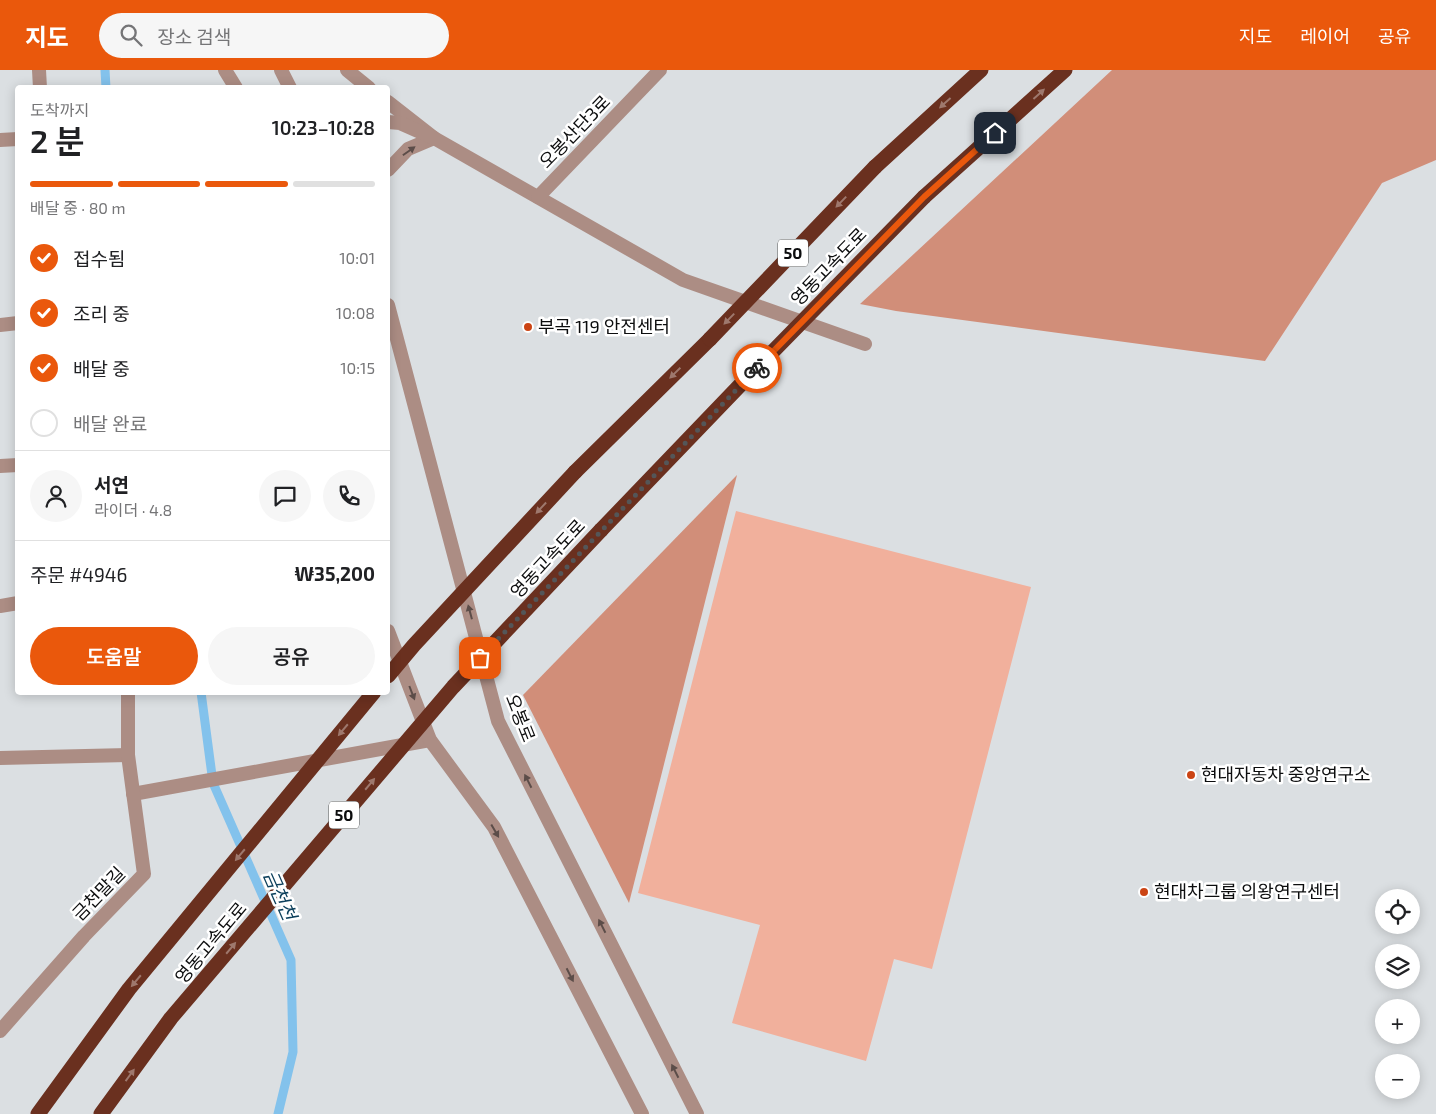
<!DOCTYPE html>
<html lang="ko">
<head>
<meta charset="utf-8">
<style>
  body { margin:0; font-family:"Exo 2","Noto Sans KR",sans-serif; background:#f6f6f6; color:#202124; height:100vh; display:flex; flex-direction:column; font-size:19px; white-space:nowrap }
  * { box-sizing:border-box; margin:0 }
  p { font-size:16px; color:#757577 }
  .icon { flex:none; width:28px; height:28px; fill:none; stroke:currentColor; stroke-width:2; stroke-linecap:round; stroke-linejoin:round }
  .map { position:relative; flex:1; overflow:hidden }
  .side { position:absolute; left:15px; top:15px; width:375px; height:610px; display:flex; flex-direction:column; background:#fff; border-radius:5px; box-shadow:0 2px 12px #0003 }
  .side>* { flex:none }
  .tools { position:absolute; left:1375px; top:819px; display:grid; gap:10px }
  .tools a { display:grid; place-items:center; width:45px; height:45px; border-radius:50%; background:#fff; box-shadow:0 2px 12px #0003; font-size:25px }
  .pin { position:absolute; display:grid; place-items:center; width:42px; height:42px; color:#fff; margin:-21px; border-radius:10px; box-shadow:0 2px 8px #0006 }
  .courier { position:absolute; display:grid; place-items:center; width:50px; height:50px; margin:-25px; border:4px solid #ea580c; border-radius:50%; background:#fff; color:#222; box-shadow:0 1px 6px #0007 }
  .overview em { font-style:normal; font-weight:600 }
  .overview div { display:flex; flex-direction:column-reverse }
  .overview { display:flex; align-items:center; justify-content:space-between; height:85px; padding:0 15px }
  h1 { font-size:32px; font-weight:600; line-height:38px }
  .bar { display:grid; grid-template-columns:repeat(4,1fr); gap:8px 5px; align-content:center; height:60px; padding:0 15px }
  .bar i { height:6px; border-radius:4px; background:#e0e0e0 }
  .bar .current { background:#ea580c }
  .bar p { grid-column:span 4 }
  .line { display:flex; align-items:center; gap:12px; padding:0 15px; border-top:1px solid #e0e0e0 }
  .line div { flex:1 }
  .round { display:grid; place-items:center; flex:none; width:52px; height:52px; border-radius:26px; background:#f6f6f6 }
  ol { padding:0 15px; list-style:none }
  li { display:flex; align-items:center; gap:15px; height:55px }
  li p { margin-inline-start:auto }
  li .icon { padding:5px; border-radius:50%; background:#ea580c; color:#fff; stroke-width:4 }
  li:last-child { color:#757577 }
  li i { width:28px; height:28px; border:2px solid #e0e0e0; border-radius:50% }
  .cta { display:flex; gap:10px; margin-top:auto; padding:10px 15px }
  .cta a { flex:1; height:58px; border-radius:30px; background:#ea580c; color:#fff; font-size:20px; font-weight:600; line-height:58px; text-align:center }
  .cta a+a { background:#f6f6f6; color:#202124 }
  header { display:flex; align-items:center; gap:30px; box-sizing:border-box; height:70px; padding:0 25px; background:#ea580c; color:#fff }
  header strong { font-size:24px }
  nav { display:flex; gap:28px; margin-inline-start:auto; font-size:18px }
  .search { width:350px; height:45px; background:#f6f6f6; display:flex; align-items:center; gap:12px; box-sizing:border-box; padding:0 18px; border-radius:28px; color:#757577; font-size:19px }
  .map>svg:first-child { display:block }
  .green { fill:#f1b09c }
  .forest { fill:#d18e79 }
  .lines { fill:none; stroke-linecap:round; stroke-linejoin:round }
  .stream { stroke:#83c2ec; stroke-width:9 }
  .minor { stroke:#ac8d84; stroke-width:14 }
  .tertiary { stroke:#ac8d84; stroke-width:14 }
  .motorway { stroke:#6a301f; stroke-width:15 }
  .motorway-bridge { stroke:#6a301f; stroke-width:15 }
  .oneway { fill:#9e786d }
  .oneway2 { fill:#5c4d49 }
  .done { stroke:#545658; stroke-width:5; stroke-dasharray:0 9 }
  .route { stroke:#ea580c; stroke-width:6 }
  .poi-dot { fill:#cb4414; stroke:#fff; stroke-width:2 }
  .labels { text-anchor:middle; stroke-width:5; stroke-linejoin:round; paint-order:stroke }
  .shield { fill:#fff; stroke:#555656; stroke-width:1 }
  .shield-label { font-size:16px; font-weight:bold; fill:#0c0d0e }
  .street-label { font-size:18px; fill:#0c0d0e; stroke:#fff }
  .poi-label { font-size:18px; fill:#0c0d0e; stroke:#fff; text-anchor:start }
  .water-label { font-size:19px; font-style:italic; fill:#0d405c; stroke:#fff }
</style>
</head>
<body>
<header>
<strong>지도</strong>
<div class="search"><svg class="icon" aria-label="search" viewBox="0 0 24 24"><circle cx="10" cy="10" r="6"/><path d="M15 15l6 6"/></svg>장소 검색</div>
<nav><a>지도</a><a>레이어</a><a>공유</a></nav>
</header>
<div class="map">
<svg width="1436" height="1044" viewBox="0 0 1436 1044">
  <rect width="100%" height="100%" fill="#dbdfe2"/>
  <path class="green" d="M 736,441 L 1031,517 L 932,899 L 894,889 L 866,991 L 732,953 L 760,855 L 638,823 Z"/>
  <g class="forest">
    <path d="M 1112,0 L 1436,0 L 1436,90 L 1382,113 L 1265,291 L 896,241 L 860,234 Z"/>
    <path d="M 737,405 L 629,833 L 523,625 Z"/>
  </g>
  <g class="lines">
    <g class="stream">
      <path d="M 105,0 L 106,18"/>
      <path d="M 201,622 L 213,713 L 291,890 L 293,982 L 278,1044"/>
    </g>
    <g class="minor">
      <path d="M 39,0 L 40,18"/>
      <path d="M 347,0 L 369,18"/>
      <path d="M 388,32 L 434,68 L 408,79 L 388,100"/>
      <path d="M 388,52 L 400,53 L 434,68 L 683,210 L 865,274"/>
      <path d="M 0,70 L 18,69"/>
      <path d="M 538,127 L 660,0"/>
      <path d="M 0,255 L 18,253"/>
      <path d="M 0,396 L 18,395"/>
      <path d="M 0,536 L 18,533"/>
      <path d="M 0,688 L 128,685"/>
      <path d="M 133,724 L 430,670"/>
      <path d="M 0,961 L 84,866 L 144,804 L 128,685 L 128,622"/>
    </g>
    <g class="tertiary">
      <path d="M 225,0 L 236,18"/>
      <path d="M 281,0 L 290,18"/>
      <path d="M 388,235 L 498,651 L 697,1044"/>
      <path d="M 388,561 L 430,670 L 494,757 L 642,1044"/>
    </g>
    <g class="motorway">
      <path d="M 875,97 L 981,0"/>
      <path d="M 924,127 L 1065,0"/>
      <path d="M 575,402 L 710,269"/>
      <path d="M 601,460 L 746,309"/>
    </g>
    <g class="motorway-bridge">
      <path d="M 710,269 L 875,97"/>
      <path d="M 746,309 L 924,127"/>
      <path d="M 388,606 L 414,575 L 575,402"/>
      <path d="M 38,1044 L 129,919 L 374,622"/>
      <path d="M 101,1044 L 171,948 L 453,617 L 601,460"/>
    </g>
  </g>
  <defs><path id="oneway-solid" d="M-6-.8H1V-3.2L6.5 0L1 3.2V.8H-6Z" transform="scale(1.25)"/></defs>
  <g class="oneway">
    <use href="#oneway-solid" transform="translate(1039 24) rotate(-42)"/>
    <use href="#oneway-solid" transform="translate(945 33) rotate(138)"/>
    <use href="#oneway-solid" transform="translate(841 132) rotate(134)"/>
    <use href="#oneway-solid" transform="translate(729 249) rotate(134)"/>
    <use href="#oneway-solid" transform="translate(675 303) rotate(136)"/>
    <use href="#oneway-solid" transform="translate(541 438) rotate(133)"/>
    <use href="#oneway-solid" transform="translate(343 660) rotate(130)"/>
    <use href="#oneway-solid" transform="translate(370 714) rotate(-50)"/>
    <use href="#oneway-solid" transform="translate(240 785) rotate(130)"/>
    <use href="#oneway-solid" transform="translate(231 878) rotate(-50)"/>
    <use href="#oneway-solid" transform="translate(136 911) rotate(130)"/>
    <use href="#oneway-solid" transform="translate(130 1005) rotate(-54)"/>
  </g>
  <g class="oneway2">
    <use href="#oneway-solid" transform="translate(409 81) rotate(-35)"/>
    <use href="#oneway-solid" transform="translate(470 542) rotate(-105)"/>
    <use href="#oneway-solid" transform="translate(412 623) rotate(69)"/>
    <use href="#oneway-solid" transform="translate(528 711) rotate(-117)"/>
    <use href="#oneway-solid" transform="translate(495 761) rotate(60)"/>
    <use href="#oneway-solid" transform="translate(602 856) rotate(-117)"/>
    <use href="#oneway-solid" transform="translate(570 905) rotate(63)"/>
    <use href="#oneway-solid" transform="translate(675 1001) rotate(-117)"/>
  </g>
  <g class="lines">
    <path class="done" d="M 480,588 L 757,298"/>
    <path class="route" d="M 757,298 L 924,127 L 995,63"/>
  </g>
  <g class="poi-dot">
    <circle cx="528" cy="257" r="5"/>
    <circle cx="1191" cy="705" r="5"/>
    <circle cx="1144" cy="822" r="5"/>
  </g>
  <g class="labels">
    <g class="shield">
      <rect x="778" y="169.5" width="30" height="27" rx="4"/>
      <rect x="329" y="731.5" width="30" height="27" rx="4"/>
    </g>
    <g class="shield-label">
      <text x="793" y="189">50</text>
      <text x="344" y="751">50</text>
    </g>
    <g class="street-label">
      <text transform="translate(575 62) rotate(-46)" y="6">오봉산단3로</text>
      <text transform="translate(829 197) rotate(-46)" y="6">영동고속도로</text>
      <text transform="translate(548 489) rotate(-47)" y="6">영동고속도로</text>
      <text transform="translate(520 648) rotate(68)" y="6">오봉로</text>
      <text transform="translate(99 824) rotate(-46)" y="6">금천말길</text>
      <text transform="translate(211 873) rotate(-50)" y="6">영동고속도로</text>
    </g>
    <g class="poi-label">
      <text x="538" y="263">부곡 119 안전센터</text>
      <text x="1201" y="711">현대자동차 중앙연구소</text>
      <text x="1154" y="828">현대차그룹 의왕연구센터</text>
    </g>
    <g class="water-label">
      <text transform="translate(280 825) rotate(66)" y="7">금천천</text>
    </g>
  </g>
</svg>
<div class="tools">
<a><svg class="icon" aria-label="locate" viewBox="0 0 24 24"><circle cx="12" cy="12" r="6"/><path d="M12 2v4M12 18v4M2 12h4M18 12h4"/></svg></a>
<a><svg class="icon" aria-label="layers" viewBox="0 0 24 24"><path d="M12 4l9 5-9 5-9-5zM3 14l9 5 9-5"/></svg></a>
<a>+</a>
<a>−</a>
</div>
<div class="pin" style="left:480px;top:588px;background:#ea580c"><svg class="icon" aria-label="bag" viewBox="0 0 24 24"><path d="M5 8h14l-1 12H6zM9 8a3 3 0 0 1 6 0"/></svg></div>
<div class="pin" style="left:995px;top:63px;background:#1f2937"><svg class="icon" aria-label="home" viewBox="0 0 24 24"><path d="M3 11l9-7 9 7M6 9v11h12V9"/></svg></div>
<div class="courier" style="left:757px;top:298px"><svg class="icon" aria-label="bike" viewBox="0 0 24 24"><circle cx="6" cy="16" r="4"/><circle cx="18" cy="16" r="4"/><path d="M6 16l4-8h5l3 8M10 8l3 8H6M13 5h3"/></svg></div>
<section class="side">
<div class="overview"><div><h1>2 분</h1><p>도착까지</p></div><em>10:23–10:28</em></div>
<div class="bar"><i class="current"></i><i class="current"></i><i class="current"></i><i></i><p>배달 중 · 80 m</p></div>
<ol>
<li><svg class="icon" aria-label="check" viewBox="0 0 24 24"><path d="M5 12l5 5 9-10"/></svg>접수됨<p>10:01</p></li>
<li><svg class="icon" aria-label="check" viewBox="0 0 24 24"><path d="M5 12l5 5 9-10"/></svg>조리 중<p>10:08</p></li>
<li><svg class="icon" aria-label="check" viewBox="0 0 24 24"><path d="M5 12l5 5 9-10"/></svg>배달 중<p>10:15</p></li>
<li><i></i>배달 완료</li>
</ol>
<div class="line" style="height:90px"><a class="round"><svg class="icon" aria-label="person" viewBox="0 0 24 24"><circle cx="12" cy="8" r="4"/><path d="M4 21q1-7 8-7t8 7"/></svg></a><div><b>서연</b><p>라이더 · 4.8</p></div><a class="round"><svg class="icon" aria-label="chat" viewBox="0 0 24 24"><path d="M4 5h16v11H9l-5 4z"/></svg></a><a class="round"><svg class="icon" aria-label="phone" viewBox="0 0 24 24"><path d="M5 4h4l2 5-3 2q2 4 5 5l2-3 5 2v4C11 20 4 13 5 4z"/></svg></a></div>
<div class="line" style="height:65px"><div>주문 #4946</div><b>₩35,200</b></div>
<div class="cta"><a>도움말</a><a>공유</a></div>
</section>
</div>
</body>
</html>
